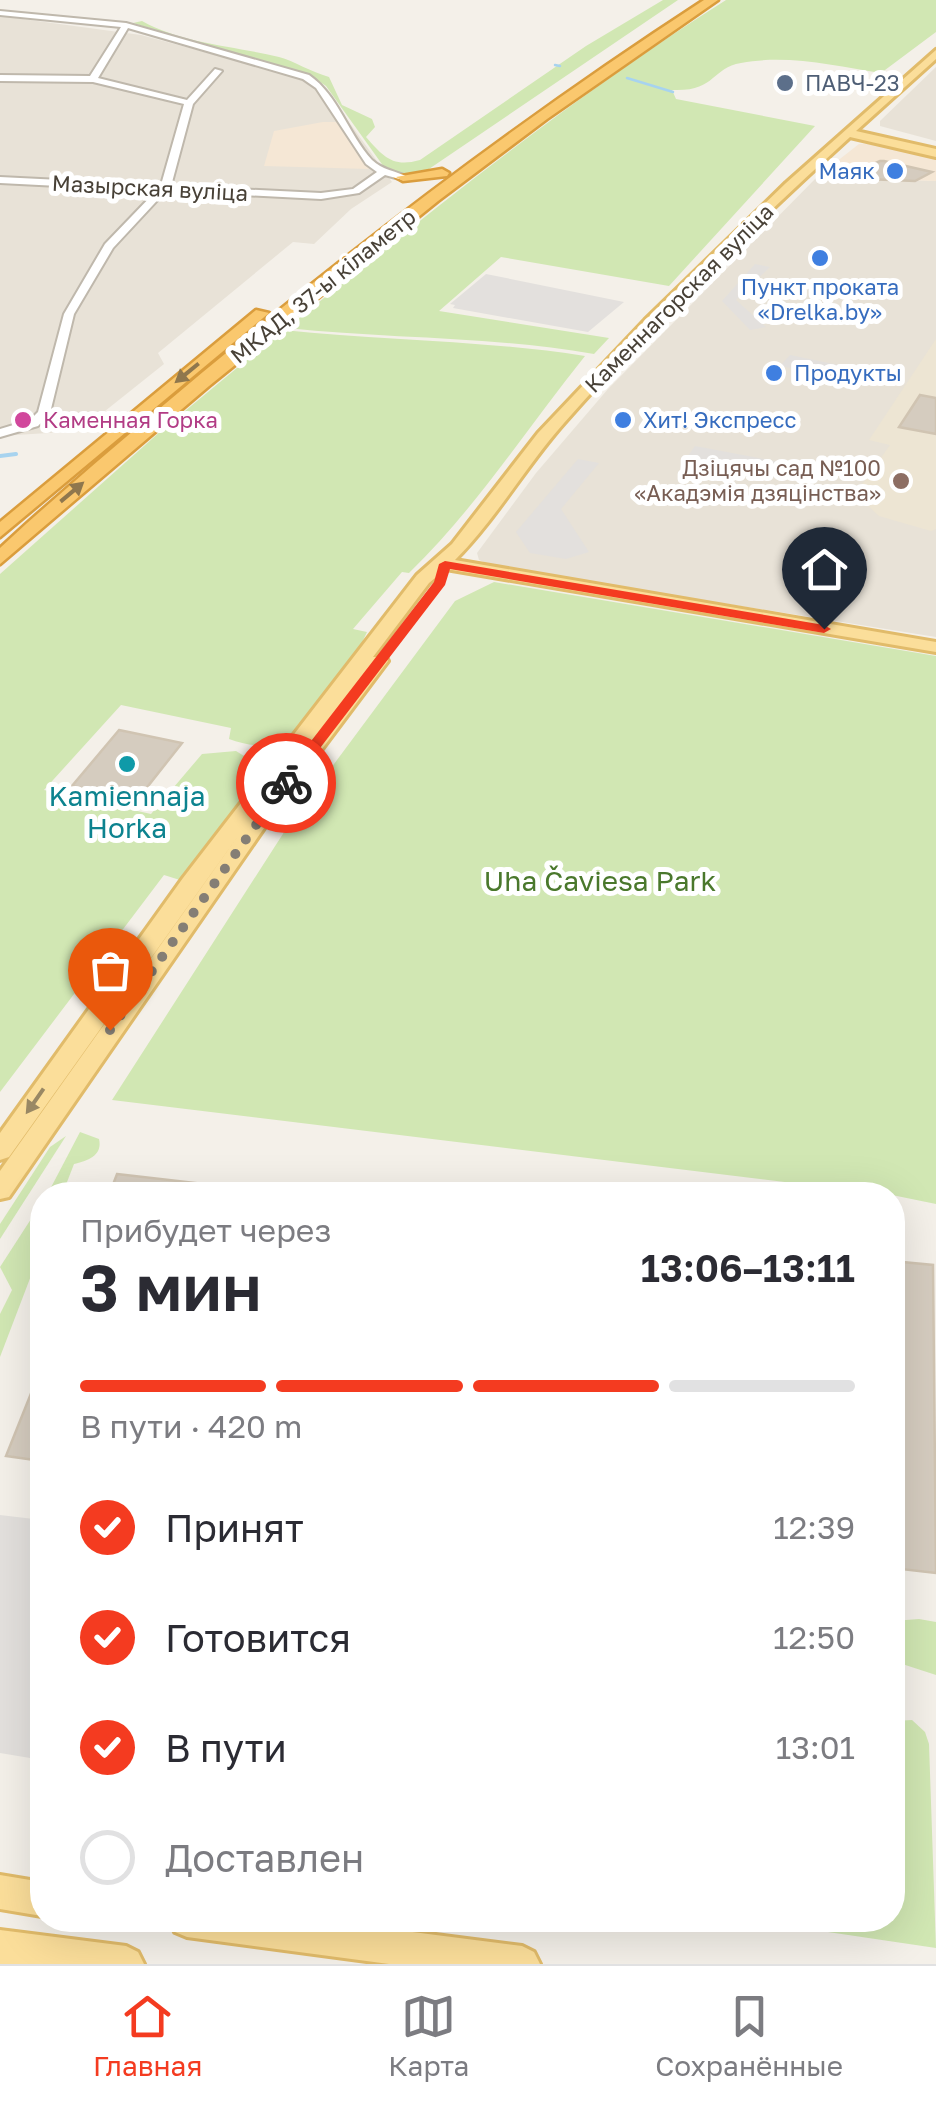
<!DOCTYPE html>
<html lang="ru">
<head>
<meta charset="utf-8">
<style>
  body { margin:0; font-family:"Golos Text",sans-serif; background:#f7f7f7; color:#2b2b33; height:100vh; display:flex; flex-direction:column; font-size:38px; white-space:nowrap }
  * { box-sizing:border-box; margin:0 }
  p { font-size:32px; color:#7c7c81 }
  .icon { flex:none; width:55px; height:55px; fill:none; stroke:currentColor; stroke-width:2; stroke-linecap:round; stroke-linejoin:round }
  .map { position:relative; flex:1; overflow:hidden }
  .details { position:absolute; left:30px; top:1182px; width:875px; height:750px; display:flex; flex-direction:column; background:#fff; border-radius:40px; box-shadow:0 10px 40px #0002 }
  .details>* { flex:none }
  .pin { position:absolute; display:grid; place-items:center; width:85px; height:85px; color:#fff; margin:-102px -42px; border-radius:50% 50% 50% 0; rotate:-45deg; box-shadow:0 0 10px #0007 }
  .pin .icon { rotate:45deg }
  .courier { position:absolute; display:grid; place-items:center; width:100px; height:100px; margin:-50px; border:8px solid #f43b20; border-radius:50%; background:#fff; color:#222; box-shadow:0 2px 12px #0007 }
  .summary em { font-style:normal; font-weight:600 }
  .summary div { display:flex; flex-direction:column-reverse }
  .summary { display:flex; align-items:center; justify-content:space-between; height:170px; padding:0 50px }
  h1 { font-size:65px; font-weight:600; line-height:75px }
  .bar { display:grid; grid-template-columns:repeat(4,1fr); gap:15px 10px; align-content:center; height:120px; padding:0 50px }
  .bar i { height:12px; border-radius:8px; background:#e1e1e2 }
  .bar .active { background:#f43b20 }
  .bar p { grid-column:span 4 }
  ol { padding:0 50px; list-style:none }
  li { display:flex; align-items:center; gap:30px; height:110px }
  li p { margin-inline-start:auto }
  li .icon { padding:10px; border-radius:50%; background:#f43b20; color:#fff; stroke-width:4 }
  li:last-child { color:#7c7c81 }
  li i { width:55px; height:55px; border:5px solid #e1e1e2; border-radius:50% }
  .tabs { display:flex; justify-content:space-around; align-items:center; height:140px; border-top:2px solid #e1e1e2; background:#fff; font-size:28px; color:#7c7c81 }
  .tabs a { display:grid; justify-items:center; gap:5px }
  .tabs .active { color:#f43b20 }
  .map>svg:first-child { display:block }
  .residential { fill:#e8e2d7 }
  .commercial { fill:#f5e7d5 }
  .education { fill:#ede5d3 }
  .green { fill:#d1e7b3 }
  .parking { fill:#e3e0dd }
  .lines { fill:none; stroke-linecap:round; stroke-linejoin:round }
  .stream-far1 { stroke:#a7d3ef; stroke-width:2.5 }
  .stream { stroke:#a7d3ef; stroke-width:4 }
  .building { fill:#d5ccbf; stroke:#d0c4b2; stroke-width:2.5 }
  .minor-casing { stroke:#bfb8ac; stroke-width:4 }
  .major-casing { stroke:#e1bb6a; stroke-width:6 }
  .highway-casing { stroke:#da9d3d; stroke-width:5 }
  .minor { fill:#fff; fill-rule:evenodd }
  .major { fill:#fbde9a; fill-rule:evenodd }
  .highway { fill:#fac86e; fill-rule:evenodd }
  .oneway { fill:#8f774d }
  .oneway2 { fill:#998864 }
  .route { fill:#f43b20 }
  .done { stroke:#847e75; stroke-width:10; stroke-dasharray:0 18 }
  .service-dot { fill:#5c6f8a; stroke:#fff; stroke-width:4 }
  .shop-dot { fill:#3f7fe0; stroke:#fff; stroke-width:4 }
  .hotel-dot { fill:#d1479c; stroke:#fff; stroke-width:4 }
  .education-dot { fill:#8d6e63; stroke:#fff; stroke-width:4 }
  .culture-dot { fill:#0f9aa8; stroke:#fff; stroke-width:4 }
  .labels { text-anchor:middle; stroke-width:10; stroke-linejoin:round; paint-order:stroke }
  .far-service-label { font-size:22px; fill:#4e5e75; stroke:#fff; text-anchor:start }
  .far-shop-label { font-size:22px; fill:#366cbe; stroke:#fff; text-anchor:start }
  .far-street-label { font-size:22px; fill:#484137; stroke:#fff }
  .far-hotel-label { font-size:22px; fill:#b23c85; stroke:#fff; text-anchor:start }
  .far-education-label { font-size:22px; fill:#785e54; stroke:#fff; text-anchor:end }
  .culture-label { font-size:28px; fill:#0d838f; stroke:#fff }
  .park-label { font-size:28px; fill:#4a782c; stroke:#fff }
</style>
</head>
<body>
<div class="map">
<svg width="936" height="1964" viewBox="0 0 936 1964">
  <rect width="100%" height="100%" fill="#f4f0e9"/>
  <g class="residential">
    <path d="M 0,16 L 141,35 L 321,83 L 392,182 L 351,209 L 314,244 L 293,242 L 158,353 L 164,364 L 80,431 L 0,436 Z"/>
    <path d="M 936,67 L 936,141 L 880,126 L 880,121 Z"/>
    <path d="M 817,177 L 936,181 L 936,637 L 496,567 L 479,560 L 477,553 L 536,473 L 608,389 Z"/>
  </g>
  <g class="commercial">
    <path d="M 323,122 L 337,122 L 369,169 L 264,166 L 274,131 Z"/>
    <path d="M 879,143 L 936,156 L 936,181 L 817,177 L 859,144 Z"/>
  </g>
  <path class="education" d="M 936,339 L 936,529 L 931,531 L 879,516 L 855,494 L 890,445 L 869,440 Z"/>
  <g class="green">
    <path d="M 663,0 L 678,0 L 426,171 L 401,174 L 384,167 L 326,86 L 314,78 L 133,23 L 142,21 C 183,44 235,46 279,57 C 294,61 311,72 329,77 L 342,105 L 372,119 L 375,127 L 366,137 C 383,156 392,168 420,160 L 586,46 Z"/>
    <path d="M 726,0 L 936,0 L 936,32 L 881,73 C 836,66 787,54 741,63 C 711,68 716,92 672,90 L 676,99 L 815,126 L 669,286 L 501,257 L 439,311 L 609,338 L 594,354 C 491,336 390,339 287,328 C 429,212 571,98 726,0 Z"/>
    <path d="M 283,330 C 384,341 484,340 585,356 C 527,428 477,507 409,573 L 402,572 L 353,629 L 367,632 L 356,655 L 288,740 C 269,749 248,746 229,739 L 231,728 L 121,705 L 44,790 L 151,814 L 202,754 L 236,751 L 264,768 L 183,881 L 164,875 L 0,1092 L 0,574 L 162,430 Z"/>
    <path d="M 494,582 L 936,656 L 936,1204 L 892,1195 L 112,1100 L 288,826 L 455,601 Z"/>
    <path d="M 80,1132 L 99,1139 C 103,1156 87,1161 74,1164 L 62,1195 L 47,1195 Z"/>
    <path d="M 66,1136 L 0,1239 L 0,1224 L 50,1147 Z"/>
    <path d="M 42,1202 L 42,1247 L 0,1357 L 0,1314 L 12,1290 L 0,1267 Z"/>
    <path d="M 919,1619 L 936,1622 L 936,1675 L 893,1661 L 893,1621 Z"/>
    <path d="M 912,1720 L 925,1732 L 929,1744 L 936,1948 L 746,1920 L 892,1920 L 893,1721 Z"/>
  </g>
  <g class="parking">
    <path d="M 755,264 L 770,267 L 736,300 L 766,327 L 750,330 L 722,301 Z"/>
    <path d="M 486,274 L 624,302 L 588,332 L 453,308 L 455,305 L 450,304 Z"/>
    <path d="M 790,355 L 887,375 L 878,385 L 780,366 Z"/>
    <path d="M 695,446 L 806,467 L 800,473 L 780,470 L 772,479 L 685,460 Z"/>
    <path d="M 578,459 L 599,463 L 561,509 L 589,552 L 566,559 L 530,553 L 516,532 Z"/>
    <path d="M 0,1515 L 42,1520 L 42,1760 L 0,1753 Z"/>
  </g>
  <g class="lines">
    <g class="stream-far1">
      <path d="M 555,65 L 560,66"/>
      <path d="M 627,78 L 673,92"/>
    </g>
    <path class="stream" d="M 0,456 L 16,454"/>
  </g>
  <g class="building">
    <path d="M 880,161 L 884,161 L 932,172 L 915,181 L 866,179 L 862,169 Z"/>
    <path d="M 920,395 L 936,398 L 936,434 L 899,427 Z"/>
    <path d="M 119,730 L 182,743 L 137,800 L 72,786 Z"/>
    <path d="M 117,1174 L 222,1186 L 222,1195 L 109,1195 Z"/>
    <path d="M 892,1261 L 933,1265 L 936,1573 L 892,1568 Z"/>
    <path d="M 42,1366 L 42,1461 L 6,1456 Z"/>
  </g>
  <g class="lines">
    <defs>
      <path id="minor" d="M 0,11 L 126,23 L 309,75 C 339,96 348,134 372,160 C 382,170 396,171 408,177 L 403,180 L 385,175 L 359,193 L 321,199 L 166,191 L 113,248 L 74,314 L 50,413 L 38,426 L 0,437 L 0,429 L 30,420 L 38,412 L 64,314 L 105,244 L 156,191 L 0,183 L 0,177 L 161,185 L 184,104 L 93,82 L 0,81 L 0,75 L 90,76 L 121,27 L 0,15 ZM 128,28 L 303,79 L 316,88 L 366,164 L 377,172 L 353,189 L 321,193 L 171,186 L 193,104 L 222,71 L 215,69 L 187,100 L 98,78 Z"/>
      <g id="major">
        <path d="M 936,50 L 936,59 L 856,131 L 936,149 L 936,157 L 850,137 C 750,228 653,322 564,423 C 525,467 496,519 455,560 L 936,642 L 936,652 L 446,569 L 429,583 L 373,657 L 386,657 L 388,661 L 280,805 L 9,1197 L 0,1199 L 0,1171 L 243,829 L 9,1157 L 0,1160 L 0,1133 L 183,878 L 417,575 L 452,544 L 538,433 L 645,320 L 786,183 Z"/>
        <path d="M 0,1875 L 42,1882 L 42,1916 L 0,1909 Z"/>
        <path d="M 170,1920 L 319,1920 L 522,1946 L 534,1952 L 540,1964 L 389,1964 L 187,1937 L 175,1932 Z"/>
        <path d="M 0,1930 L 126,1946 L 138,1952 L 144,1964 L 0,1964 Z"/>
      </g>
      <g id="highway">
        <path d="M 704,0 L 718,0 L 547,119 L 438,201 L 209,386 L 0,564 L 0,548 L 26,524 C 240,335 465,155 704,0 Z"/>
        <path d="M 442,169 L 449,173 L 447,176 L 403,181 L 396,177 Z"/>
        <path d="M 256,310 L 269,313 L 0,537 L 0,522 Z"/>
      </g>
    </defs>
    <use href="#minor" class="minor-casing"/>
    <use href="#major" class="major-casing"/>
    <use href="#highway" class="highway-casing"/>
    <use href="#minor" class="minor"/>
    <use href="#major" class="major"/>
    <use href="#highway" class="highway"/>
  </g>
  <defs><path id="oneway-solid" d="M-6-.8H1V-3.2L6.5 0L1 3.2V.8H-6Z" transform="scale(2.5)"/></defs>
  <g class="oneway">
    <use href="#oneway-solid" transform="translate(187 373) rotate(141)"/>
    <use href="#oneway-solid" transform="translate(72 492) rotate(-40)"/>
  </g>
  <use class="oneway2" href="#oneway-solid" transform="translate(35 1101) rotate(125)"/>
  <path class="route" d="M 445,561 L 824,625 L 831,629 L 824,633 L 450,569 L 445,585 L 291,786 L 281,786 L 281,780 L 434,582 L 439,564 Z"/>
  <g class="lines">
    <path class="done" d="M 110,1030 L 286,783"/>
  </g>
  <circle class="service-dot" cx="785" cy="83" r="10"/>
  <g class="shop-dot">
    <circle cx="895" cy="171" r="10"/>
    <circle cx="820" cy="258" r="10"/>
    <circle cx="774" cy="373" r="10"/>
    <circle cx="623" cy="420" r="10"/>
  </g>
  <circle class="hotel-dot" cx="23" cy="420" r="10"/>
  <circle class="education-dot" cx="901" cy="481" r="10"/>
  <circle class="culture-dot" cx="127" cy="764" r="10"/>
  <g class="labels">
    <g class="far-service-label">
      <text x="805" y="91">ПАВЧ-23</text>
    </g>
    <g class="far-shop-label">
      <text x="875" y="179" text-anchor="end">Маяк</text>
      <text x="820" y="295" text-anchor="middle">Пункт проката<tspan x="820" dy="25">«Drelka.by»</tspan></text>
      <text x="794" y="381">Продукты</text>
      <text x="643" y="428">Хит! Экспресс</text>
    </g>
    <g class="far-street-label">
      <text transform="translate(150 188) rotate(3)" y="8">Мазырская вуліца</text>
      <text transform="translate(323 286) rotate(-39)" y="8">МКАД, 37-ы кіламетр</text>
      <text transform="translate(679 298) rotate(-45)" y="8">Каменнагорская вуліца</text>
    </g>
    <g class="far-hotel-label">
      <text x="43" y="428">Каменная Горка</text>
    </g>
    <g class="far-education-label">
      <text x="881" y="476">Дзіцячы сад №100<tspan x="881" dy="25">«Акадэмія дзяцінства»</tspan></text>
    </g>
    <g class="culture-label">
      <text x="127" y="806">Kamiennaja<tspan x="127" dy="32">Horka</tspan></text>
    </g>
    <g class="park-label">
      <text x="600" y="891">Uha Čaviesa Park</text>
    </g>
  </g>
</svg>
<div class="pin" style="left:110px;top:1030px;background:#ea580c"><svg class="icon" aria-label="bag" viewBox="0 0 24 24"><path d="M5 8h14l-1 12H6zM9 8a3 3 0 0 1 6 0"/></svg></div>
<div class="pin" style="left:824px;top:629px;background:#1f2937"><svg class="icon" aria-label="home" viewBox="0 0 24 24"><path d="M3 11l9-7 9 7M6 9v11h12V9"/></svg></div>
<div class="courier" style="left:286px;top:783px"><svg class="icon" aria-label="bike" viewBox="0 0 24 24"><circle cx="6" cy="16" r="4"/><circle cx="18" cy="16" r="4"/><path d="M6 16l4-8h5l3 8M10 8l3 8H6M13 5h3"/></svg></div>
<section class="details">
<div class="summary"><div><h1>3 мин</h1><p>Прибудет через</p></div><em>13:06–13:11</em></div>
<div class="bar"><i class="active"></i><i class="active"></i><i class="active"></i><i></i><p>В пути · 420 m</p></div>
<ol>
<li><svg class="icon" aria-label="check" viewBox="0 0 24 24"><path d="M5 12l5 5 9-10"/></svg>Принят<p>12:39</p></li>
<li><svg class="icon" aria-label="check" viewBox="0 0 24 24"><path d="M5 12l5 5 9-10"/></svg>Готовится<p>12:50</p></li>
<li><svg class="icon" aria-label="check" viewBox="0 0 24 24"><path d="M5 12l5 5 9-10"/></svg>В пути<p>13:01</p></li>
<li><i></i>Доставлен</li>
</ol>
</section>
</div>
<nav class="tabs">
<a class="active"><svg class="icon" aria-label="home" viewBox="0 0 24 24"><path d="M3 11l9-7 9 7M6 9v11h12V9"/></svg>Главная</a>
<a><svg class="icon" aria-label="map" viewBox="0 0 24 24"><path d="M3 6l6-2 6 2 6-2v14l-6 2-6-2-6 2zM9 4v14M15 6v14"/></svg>Карта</a>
<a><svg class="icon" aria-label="saved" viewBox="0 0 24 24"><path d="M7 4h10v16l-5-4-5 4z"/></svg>Сохранённые</a>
</nav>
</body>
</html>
